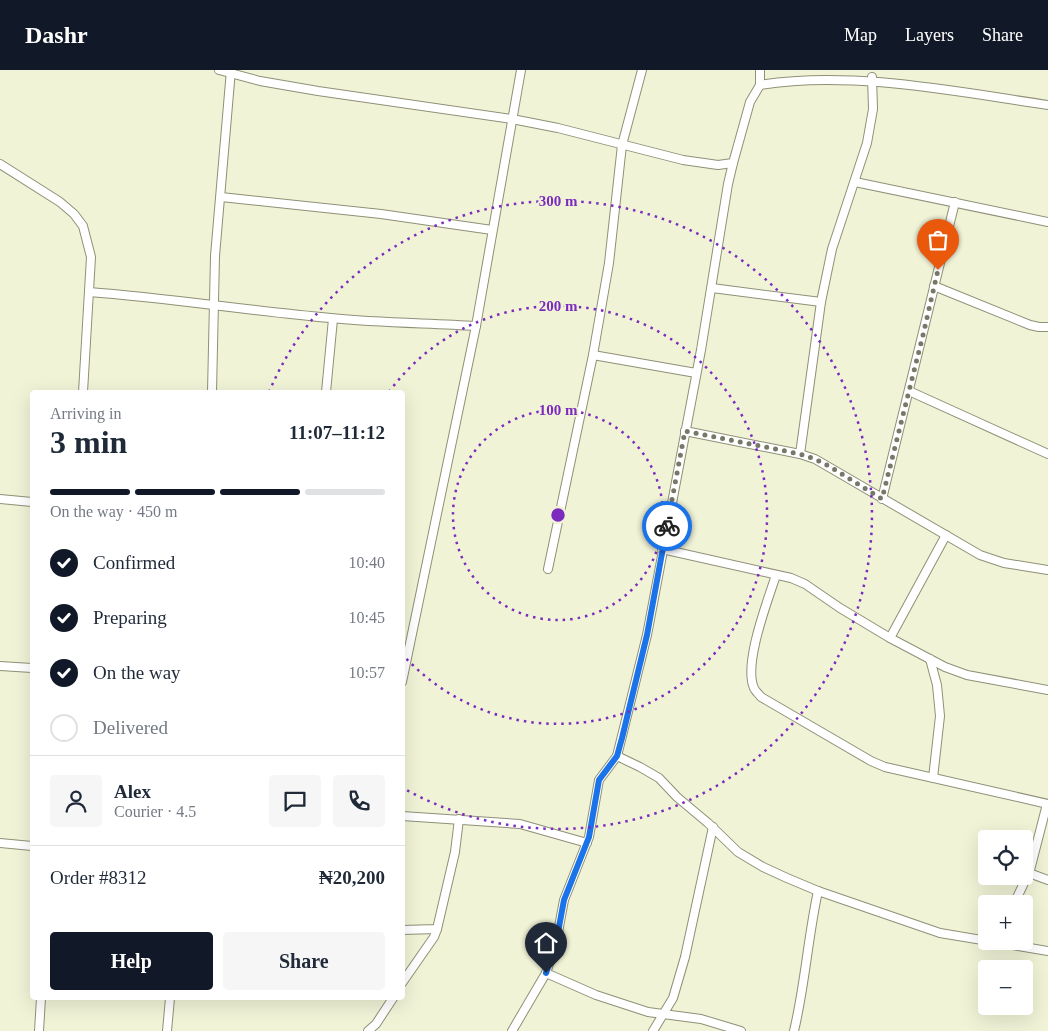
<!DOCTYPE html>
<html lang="en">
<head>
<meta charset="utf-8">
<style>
  body { margin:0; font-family:Georgia,serif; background:#f6f6f7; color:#1f2937; height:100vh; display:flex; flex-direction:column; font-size:19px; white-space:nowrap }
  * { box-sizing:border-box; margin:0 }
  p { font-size:16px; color:#747a83 }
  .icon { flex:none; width:28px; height:28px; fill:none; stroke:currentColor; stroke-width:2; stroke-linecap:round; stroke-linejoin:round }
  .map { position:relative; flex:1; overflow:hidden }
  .panel { position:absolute; left:30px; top:320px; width:375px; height:610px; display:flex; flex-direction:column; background:#fff; border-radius:5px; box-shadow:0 5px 20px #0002 }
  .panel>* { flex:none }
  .controls { position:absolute; left:978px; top:760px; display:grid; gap:10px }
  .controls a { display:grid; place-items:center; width:55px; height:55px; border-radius:5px; background:#fff; box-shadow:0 5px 20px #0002; font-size:25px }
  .pin { position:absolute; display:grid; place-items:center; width:42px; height:42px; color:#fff; margin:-51px -21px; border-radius:50% 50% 50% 0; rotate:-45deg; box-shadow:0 0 5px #0007 }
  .pin .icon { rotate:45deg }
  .courier { position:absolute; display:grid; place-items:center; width:50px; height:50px; margin:-25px; border:4px solid #1a73e8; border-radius:50%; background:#fff; color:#222; box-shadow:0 1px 6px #0007 }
  .overview em { font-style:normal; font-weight:700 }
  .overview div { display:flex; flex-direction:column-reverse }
  .overview { display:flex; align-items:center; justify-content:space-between; height:85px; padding:0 20px }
  h1 { font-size:32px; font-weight:700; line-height:38px }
  .bar { display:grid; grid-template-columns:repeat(4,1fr); gap:8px 5px; align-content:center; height:60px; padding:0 20px }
  .bar i { height:6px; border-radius:4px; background:#e0e1e3 }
  .bar .active { background:#111827 }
  .bar p { grid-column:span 4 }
  .line { display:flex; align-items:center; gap:12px; padding:0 20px; border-top:1px solid #e0e1e3 }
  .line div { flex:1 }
  .round { display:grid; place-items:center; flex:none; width:52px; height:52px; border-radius:5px; background:#f6f6f7 }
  ol { padding:0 20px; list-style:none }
  li { display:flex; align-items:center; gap:15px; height:55px }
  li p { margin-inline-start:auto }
  li .icon { padding:5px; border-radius:50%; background:#111827; color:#fff; stroke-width:4 }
  li:last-child { color:#747a83 }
  li i { width:28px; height:28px; border:2px solid #e0e1e3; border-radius:50% }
  .cta { display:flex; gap:10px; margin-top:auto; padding:10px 20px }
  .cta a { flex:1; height:58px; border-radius:5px; background:#111827; color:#fff; font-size:20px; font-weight:700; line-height:58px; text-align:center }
  .cta a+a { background:#f6f6f7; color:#1f2937 }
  header { display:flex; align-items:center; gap:30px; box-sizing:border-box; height:70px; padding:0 25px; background:#111827; color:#fff }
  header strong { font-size:24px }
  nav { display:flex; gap:28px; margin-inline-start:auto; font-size:18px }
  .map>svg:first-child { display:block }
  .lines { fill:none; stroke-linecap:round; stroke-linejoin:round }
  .minor-casing { stroke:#8f9077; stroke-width:10 }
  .minor { stroke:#fff; stroke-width:8 }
  .done { stroke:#777968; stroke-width:5; stroke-dasharray:0 9 }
  .route { stroke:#1a73e8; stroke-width:6 }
  .ring { fill:none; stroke:#7b2cbf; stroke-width:2.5; stroke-dasharray:2.5 5 }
  .centre { fill:#7b2cbf; stroke:#f1f3d7; stroke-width:2.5 }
  .ring-label { font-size:15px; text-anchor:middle; font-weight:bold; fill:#7b2cbf; stroke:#f1f3d7; stroke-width:4; stroke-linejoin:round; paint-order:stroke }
</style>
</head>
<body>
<header>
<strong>Dashr</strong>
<nav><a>Map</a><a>Layers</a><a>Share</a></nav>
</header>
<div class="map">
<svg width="1048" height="961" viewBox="0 0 1048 961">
  <rect width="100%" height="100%" fill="#f1f3d7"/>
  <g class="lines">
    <defs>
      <g id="minor">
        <path d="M 219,0 L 260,11 L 318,21 L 512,49 L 558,58 L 683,90 L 718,95 L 733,93"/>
        <path d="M 760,0 L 760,15"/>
        <path d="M 0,94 L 60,132 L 74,144 L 83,156 L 91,187 L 83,322"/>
        <path d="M 855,112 L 1048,152"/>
        <path d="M 221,127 L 381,144 L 492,160"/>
        <path d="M 934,216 L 1030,255 L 1039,257 L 1048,257"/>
        <path d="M 712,218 L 821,232"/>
        <path d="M 89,222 C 170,228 250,241 331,248 C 379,253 428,253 476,256"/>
        <path d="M 593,285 L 696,303"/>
        <path d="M 909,321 L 1048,384"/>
        <path d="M 212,322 L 215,186 L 231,0"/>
        <path d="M 326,322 L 333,249"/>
        <path d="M 685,361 L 800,384 L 815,389 L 980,485 L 1004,493 L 1048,500"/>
        <path d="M 800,384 L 821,232 L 832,179 L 867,73 L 873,39 L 872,7"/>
        <path d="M 0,429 L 32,432"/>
        <path d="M 882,429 L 955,132"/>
        <path d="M 662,479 L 791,508 L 805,514 L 840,538 L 890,568 L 945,597 L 967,605 L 1048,620"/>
        <path d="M 548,499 L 593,285 L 609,193 L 622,75 L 642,0"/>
        <path d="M 776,505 C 768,530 743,594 754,618 C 755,621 759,624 761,627 L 871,691 L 885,697 L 1048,734"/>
        <path d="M 890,568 L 946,465"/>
        <path d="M 930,589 L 937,615 L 940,646 L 933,708"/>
        <path d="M 0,596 L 32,598"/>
        <path d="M 402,612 L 476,256 L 521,0"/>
        <path d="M 617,686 L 640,697 L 659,708 L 677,727 L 708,753 L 738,782 L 763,797 L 787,808 L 818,821 L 940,863 L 1048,881"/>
        <path d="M 402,746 L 520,754 L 587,773"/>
        <path d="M 0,773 L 32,776"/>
        <path d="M 1029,803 L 1048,810"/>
        <path d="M 1014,834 L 1030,800 L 1047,734"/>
        <path d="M 402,860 L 437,859 L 455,782 L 459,749"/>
        <path d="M 402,913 L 434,867 L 437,859"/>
        <path d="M 39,961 L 41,928"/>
        <path d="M 167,961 L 170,928"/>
        <path d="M 368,961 L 376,954 L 393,928"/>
        <path d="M 512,961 L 546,903"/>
        <path d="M 653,961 L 673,928 L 685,887 L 713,757"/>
        <path d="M 741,961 L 701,949 L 648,942 L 596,925 L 546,903 L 556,873 L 564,830 L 589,767 L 599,710 L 617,686 L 647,565 L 701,280 L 728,114 L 733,93 L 750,32 L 760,15 C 850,0 958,22 1048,35"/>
        <path d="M 794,961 C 805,915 808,867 818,821"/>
      </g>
    </defs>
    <use href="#minor" class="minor-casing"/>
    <use href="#minor" class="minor"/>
  </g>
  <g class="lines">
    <path class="done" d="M 667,456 L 685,361 L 800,384 L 815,389 L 829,396 L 882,429 L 923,265 L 938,200"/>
    <path class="route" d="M 546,903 L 556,873 L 564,830 L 589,767 L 599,710 L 617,686 L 622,668 L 647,565 L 667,456"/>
  </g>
  <g class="ring">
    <circle cx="558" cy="445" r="105"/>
    <path d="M389 322A209 209 0 1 1 403 585"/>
    <path d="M269 322A314 314 0 1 1 403 718"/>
  </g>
  <circle cx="558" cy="445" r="8" class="centre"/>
  <g class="ring-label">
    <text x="558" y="136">300 m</text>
    <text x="558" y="241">200 m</text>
    <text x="558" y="345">100 m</text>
  </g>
</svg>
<div class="controls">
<a><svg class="icon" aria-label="locate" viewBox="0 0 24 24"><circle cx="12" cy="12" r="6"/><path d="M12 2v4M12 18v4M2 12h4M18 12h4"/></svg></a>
<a>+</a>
<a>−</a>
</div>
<div class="pin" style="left:938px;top:200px;background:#ea580c"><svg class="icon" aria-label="bag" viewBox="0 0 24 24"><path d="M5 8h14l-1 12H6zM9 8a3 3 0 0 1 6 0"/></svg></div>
<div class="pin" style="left:546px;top:903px;background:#1f2937"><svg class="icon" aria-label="home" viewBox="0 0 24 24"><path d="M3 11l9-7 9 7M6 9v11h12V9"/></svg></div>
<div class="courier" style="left:667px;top:456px"><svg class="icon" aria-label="bike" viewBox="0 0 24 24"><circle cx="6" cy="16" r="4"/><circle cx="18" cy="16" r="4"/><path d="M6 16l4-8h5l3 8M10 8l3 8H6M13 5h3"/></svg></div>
<section class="panel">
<div class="overview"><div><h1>3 min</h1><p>Arriving in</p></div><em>11:07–11:12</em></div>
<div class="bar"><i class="active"></i><i class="active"></i><i class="active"></i><i></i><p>On the way · 450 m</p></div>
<ol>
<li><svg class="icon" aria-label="check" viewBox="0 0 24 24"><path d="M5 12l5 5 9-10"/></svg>Confirmed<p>10:40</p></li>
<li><svg class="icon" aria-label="check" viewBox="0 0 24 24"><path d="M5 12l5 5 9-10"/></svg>Preparing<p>10:45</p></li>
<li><svg class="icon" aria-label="check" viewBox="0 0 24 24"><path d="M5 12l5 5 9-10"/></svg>On the way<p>10:57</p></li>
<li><i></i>Delivered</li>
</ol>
<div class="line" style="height:90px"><a class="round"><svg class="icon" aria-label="person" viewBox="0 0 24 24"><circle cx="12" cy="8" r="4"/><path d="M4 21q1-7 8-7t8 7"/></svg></a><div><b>Alex</b><p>Courier · 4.5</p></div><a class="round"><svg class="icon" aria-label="chat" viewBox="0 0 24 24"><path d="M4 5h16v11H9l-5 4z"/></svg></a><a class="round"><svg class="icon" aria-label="phone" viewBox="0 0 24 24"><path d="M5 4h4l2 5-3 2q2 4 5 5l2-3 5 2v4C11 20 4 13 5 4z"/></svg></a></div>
<div class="line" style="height:65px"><div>Order #8312</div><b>₦20,200</b></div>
<div class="cta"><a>Help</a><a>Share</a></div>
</section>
</div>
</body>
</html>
